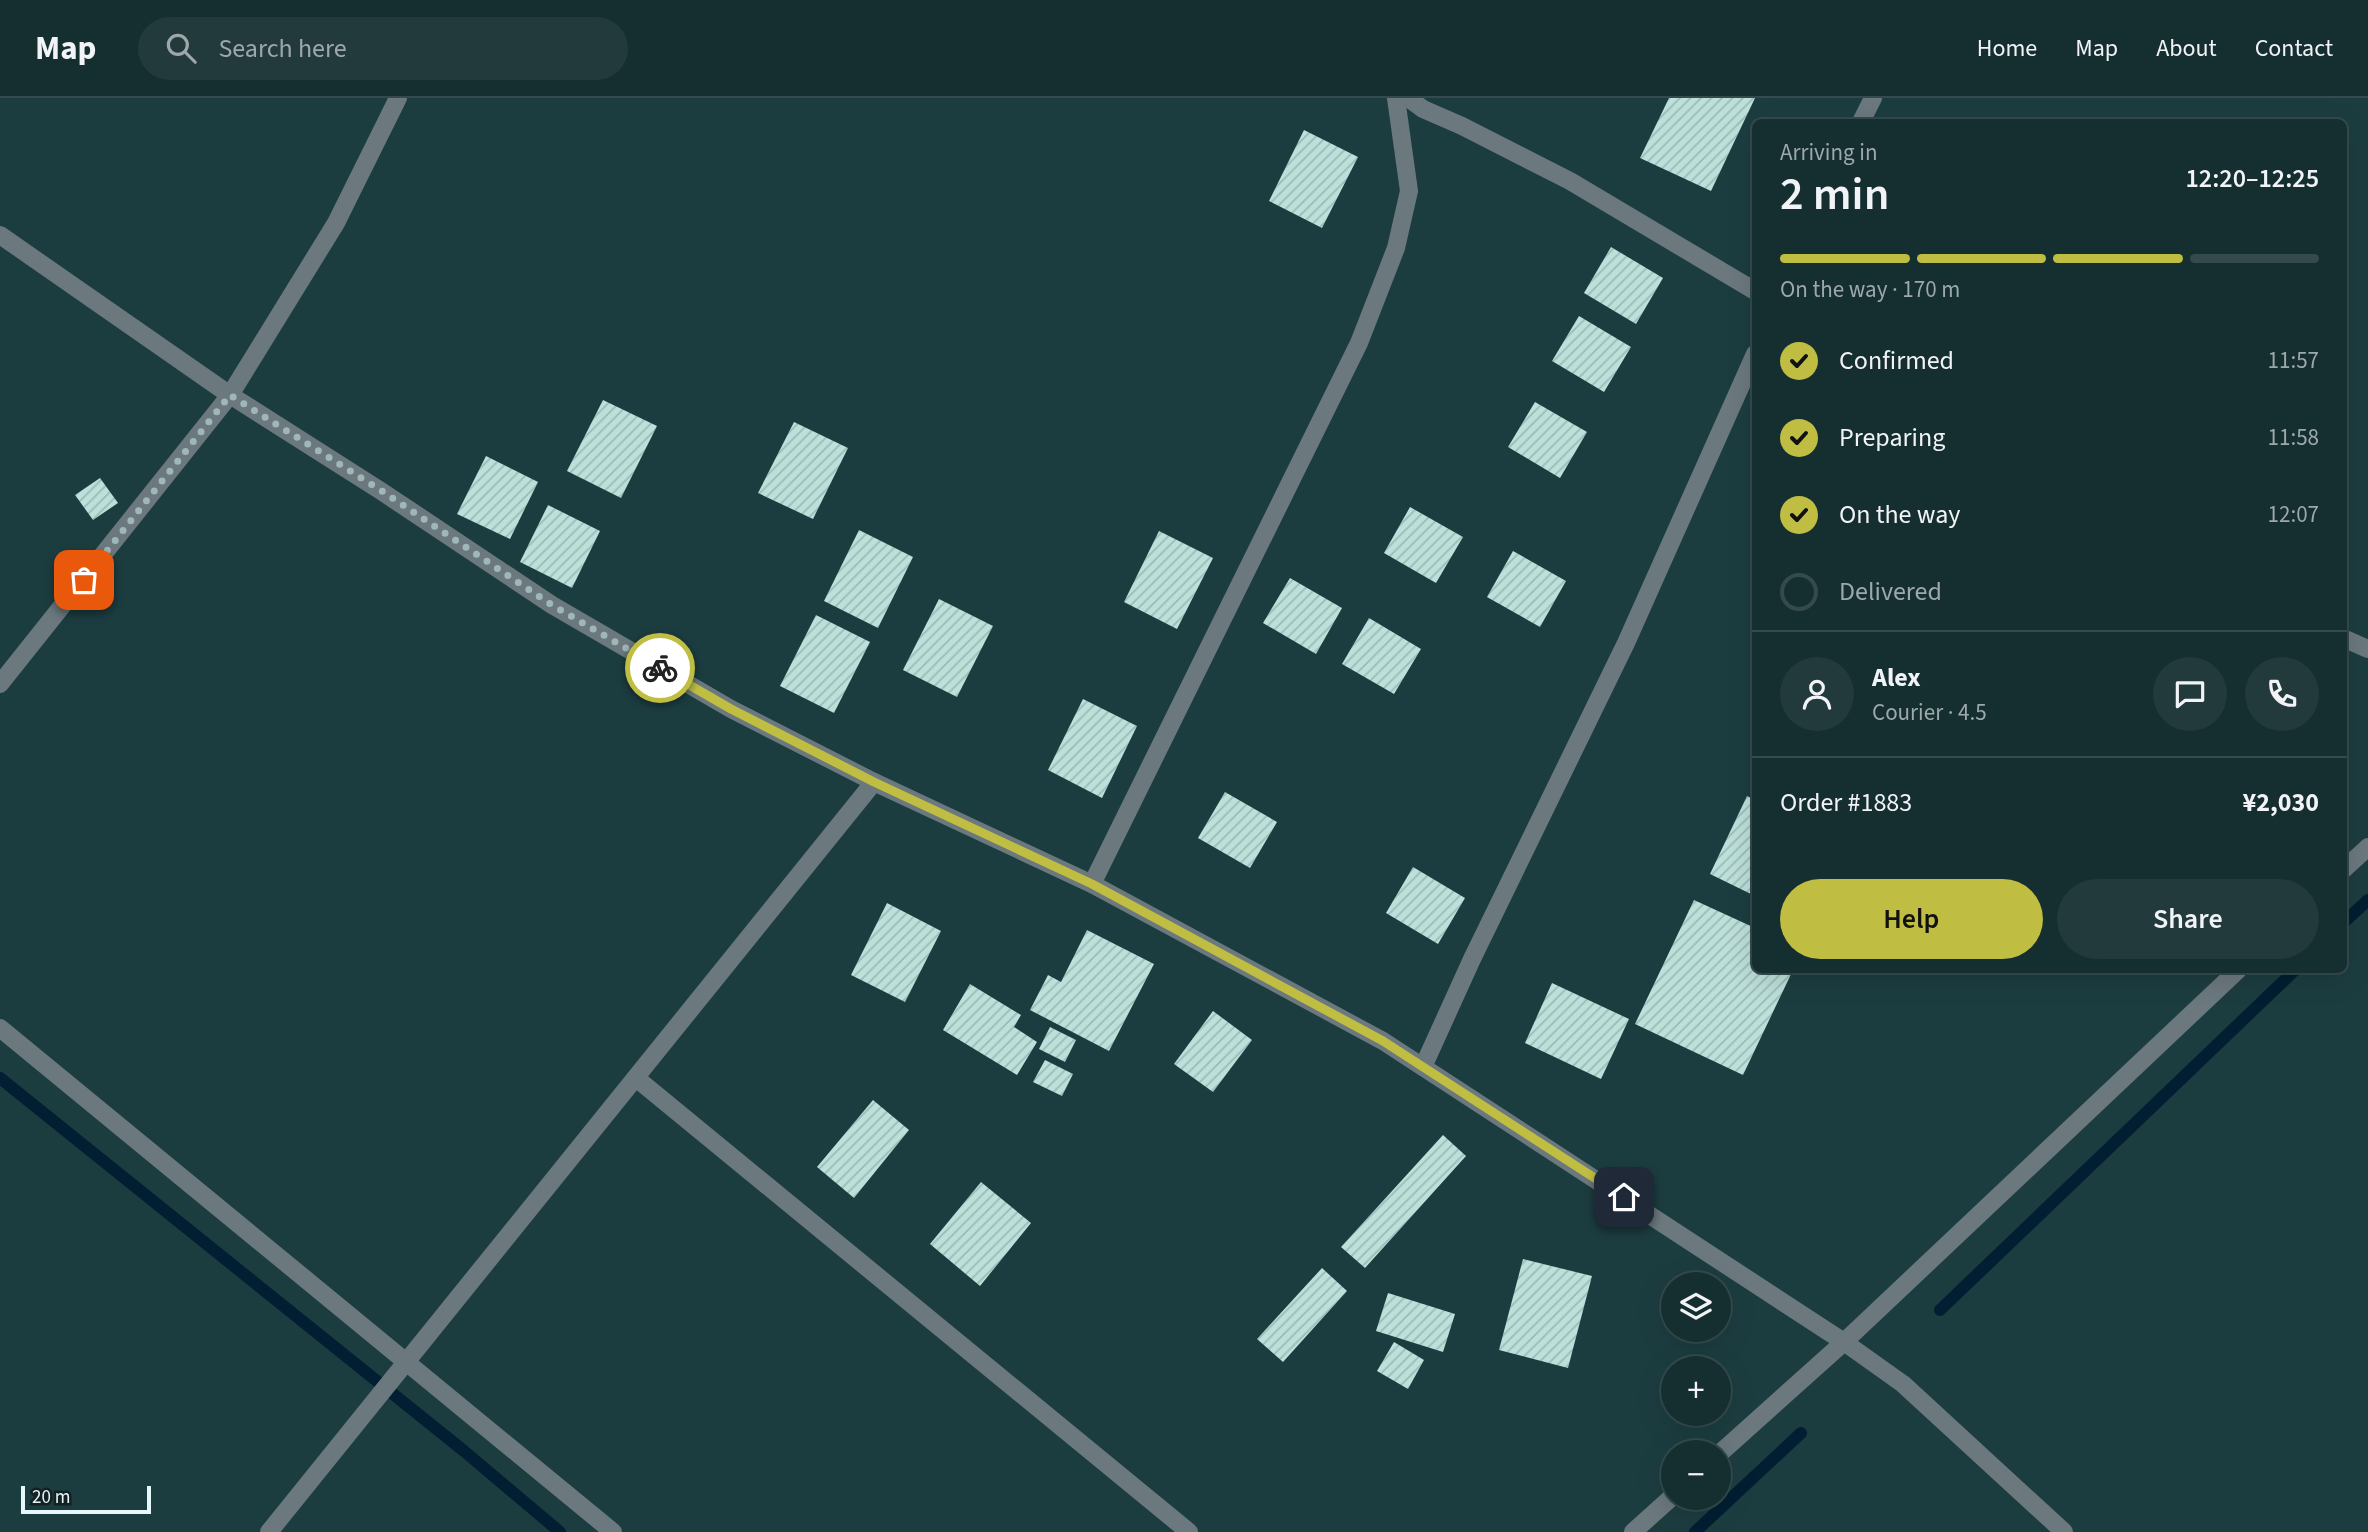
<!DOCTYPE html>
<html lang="en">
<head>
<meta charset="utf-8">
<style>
  body { margin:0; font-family:"Source Sans 3",sans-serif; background:#223a3c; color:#f1f3f6; height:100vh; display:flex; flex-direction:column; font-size:26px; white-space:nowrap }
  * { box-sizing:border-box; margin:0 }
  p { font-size:23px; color:#9da8ab }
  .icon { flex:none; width:38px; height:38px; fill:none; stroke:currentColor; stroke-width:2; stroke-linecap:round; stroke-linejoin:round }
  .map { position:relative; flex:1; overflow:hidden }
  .sheet { position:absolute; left:1752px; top:21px; width:595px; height:854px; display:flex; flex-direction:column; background:#152e30; border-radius:10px; box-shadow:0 7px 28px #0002,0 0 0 2px #344a4c }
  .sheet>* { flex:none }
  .buttons { position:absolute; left:1661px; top:1174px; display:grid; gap:14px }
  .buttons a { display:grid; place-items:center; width:70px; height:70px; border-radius:50%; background:#152e30; box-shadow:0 7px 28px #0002,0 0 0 2px #344a4c; font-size:35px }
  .scale { position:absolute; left:21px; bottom:18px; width:130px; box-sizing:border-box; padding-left:7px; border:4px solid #e6f8fa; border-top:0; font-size:19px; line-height:24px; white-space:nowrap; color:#e6f8fa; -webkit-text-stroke:5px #132122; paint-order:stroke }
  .pin { position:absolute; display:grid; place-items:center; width:60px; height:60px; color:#fff; margin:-30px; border-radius:14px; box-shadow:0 4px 10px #0006 }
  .courier { position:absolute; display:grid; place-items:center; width:70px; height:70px; margin:-35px; border:5px solid #bfbe42; border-radius:50%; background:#fff; color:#222; box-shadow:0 2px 9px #0007 }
  .head em { font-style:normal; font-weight:600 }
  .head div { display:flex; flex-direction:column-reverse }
  .head { display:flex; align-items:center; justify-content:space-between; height:119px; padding:0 28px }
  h1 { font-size:46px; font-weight:600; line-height:52px }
  .bar { display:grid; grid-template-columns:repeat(4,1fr); gap:10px 7px; align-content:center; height:84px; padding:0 28px }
  .bar i { height:9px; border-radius:5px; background:#344a4c }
  .bar .on { background:#bfbe42 }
  .bar p { grid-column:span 4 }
  .line { display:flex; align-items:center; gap:18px; padding:0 28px; border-top:2px solid #344a4c }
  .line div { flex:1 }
  .round { display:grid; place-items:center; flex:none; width:74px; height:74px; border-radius:37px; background:#223a3c }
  ol { padding:0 28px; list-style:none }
  li { display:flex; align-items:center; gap:21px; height:77px }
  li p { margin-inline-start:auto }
  li .icon { padding:7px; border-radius:50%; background:#bfbe42; color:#111; stroke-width:4 }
  li:last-child { color:#9da8ab }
  li i { width:38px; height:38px; border:4px solid #344a4c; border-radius:50% }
  .action { display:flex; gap:14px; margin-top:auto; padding:14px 28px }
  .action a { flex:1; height:80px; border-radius:42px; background:#bfbe42; color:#111; font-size:28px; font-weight:600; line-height:80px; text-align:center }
  .action a+a { background:#223a3c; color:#f1f3f6 }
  header { display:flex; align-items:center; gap:42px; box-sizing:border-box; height:98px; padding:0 35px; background:#152e30; border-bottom:2px solid #344a4c }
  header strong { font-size:33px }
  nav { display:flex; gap:38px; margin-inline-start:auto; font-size:24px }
  .search { width:490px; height:63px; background:#223a3c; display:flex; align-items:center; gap:18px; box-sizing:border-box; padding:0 24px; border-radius:38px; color:#9da8ab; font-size:26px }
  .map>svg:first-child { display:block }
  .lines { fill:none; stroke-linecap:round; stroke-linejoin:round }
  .stream { stroke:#011e32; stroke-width:12 }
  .building { fill:url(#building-hatch) }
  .minor { stroke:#6b787d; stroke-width:18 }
  .tertiary { stroke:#6b787d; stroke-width:18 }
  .done { stroke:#9fb7b9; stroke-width:7; stroke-dasharray:0 12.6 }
  .route { stroke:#bfbe42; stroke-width:9 }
</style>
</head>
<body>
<header>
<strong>Map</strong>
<div class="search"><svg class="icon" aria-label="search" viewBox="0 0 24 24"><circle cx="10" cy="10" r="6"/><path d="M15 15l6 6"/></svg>Search here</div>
<nav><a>Home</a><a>Map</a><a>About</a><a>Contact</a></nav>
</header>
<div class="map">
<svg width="2368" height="1434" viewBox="0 0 2368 1434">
  <defs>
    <pattern id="building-hatch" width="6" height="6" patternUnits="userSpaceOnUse" patternTransform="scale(1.75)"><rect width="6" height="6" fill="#bce0da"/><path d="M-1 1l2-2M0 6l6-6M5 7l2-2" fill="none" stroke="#9ebab6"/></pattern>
  </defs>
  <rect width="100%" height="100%" fill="#1c3d40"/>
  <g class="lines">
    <g class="stream">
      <path d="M 2343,825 L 2368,802"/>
      <path d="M 0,980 L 464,1353 L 560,1434"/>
      <path d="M 1940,1212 L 2295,872"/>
      <path d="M 1695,1434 L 1801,1335"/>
    </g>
  </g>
  <g class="building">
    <path d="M 1669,0 L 1755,0 L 1711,93 L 1640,60 Z"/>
    <path d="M 1304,32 L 1358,59 L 1322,130 L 1269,103 Z"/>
    <path d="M 1611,149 L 1663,180 L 1636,226 L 1584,195 Z"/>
    <path d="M 1579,218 L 1631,249 L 1604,294 L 1552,263 Z"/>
    <path d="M 603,302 L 657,328 L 621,400 L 567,373 Z"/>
    <path d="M 1535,304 L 1587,334 L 1560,380 L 1508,349 Z"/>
    <path d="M 794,324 L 848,350 L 813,421 L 758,395 Z"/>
    <path d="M 486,358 L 538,384 L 510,441 L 457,416 Z"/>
    <path d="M 100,380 L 118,405 L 93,422 L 75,397 Z"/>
    <path d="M 548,407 L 600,433 L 572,490 L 520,464 Z"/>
    <path d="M 1410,409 L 1463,439 L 1436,485 L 1384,455 Z"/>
    <path d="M 859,432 L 913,459 L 878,530 L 824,503 Z"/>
    <path d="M 1159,433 L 1213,460 L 1177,531 L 1124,504 Z"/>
    <path d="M 1513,453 L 1566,483 L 1540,529 L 1487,499 Z"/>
    <path d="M 1290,480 L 1342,510 L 1316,556 L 1263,525 Z"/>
    <path d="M 939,501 L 993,528 L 957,599 L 903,572 Z"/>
    <path d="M 816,517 L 870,544 L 834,615 L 780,588 Z"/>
    <path d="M 1369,520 L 1421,551 L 1394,596 L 1342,566 Z"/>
    <path d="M 1083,601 L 1137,628 L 1102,700 L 1048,672 Z"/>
    <path d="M 1225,694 L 1277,724 L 1250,770 L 1198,740 Z"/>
    <path d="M 1747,698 L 1755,702 L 1755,798 L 1710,776 Z"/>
    <path d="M 1413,769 L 1465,800 L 1438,846 L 1386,815 Z"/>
    <path d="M 1694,802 L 1755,830 L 1755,872 L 1793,872 L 1743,977 L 1635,926 Z"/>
    <path d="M 887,805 L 941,833 L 905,904 L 851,877 Z"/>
    <path d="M 1087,832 L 1154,866 L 1109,953 L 1030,912 L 1048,877 L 1061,884 Z"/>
    <path d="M 1552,885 L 1629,921 L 1601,981 L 1525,945 Z"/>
    <path d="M 970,886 L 1021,917 L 1014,929 L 1037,944 L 1017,977 L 943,932 Z"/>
    <path d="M 1213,913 L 1252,942 L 1213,994 L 1174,966 Z"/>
    <path d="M 1050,929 L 1076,942 L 1065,964 L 1039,951 Z"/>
    <path d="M 1045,962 L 1073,976 L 1062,998 L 1033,984 Z"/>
    <path d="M 873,1002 L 909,1032 L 854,1100 L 817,1069 Z"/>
    <path d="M 1443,1037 L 1466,1058 L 1365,1170 L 1341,1149 Z"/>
    <path d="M 981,1084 L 1031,1125 L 980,1188 L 930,1146 Z"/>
    <path d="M 1523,1161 L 1592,1178 L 1568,1270 L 1499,1252 Z"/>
    <path d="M 1322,1170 L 1347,1193 L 1283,1264 L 1257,1241 Z"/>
    <path d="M 1388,1195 L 1455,1216 L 1443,1254 L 1376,1233 Z"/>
    <path d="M 1394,1244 L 1424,1262 L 1408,1291 L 1377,1273 Z"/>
  </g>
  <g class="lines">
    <g class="minor">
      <path d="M 1408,0 L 1423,11 L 1462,28 L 1570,83 L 1755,193"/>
      <path d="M 1861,24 L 1873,0"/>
      <path d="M 2343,540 L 2368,551"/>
      <path d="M 0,586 L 230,297 L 336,125 L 398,0"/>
      <path d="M 1092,786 L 1359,245 L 1396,150 L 1409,93 L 1396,0"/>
      <path d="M 0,930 L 613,1434"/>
      <path d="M 1423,969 L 1472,861 L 1626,545 L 1755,256"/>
      <path d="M 636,980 L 1189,1434"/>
      <path d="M 269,1434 L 874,684"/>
    </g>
    <g class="tertiary">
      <path d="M 0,137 L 230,297 L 381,393 L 552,507 L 731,611 L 874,684 L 1092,786 L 1383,943 L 1844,1244 L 1903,1286 L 2064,1434"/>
      <path d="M 2343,772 L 2368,749"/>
      <path d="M 1718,1357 L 1844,1244 L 2238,872"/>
      <path d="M 1633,1434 L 1673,1398"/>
    </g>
  </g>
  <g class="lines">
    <path class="done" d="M 84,482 L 230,297 L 382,393 L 552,507 L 660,570"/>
    <path class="route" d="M 660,570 L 731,611 L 874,684 L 1092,786 L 1383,943 L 1624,1099"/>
  </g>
</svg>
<div class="buttons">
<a><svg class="icon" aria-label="layers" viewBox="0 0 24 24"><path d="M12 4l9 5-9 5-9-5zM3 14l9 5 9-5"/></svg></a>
<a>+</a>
<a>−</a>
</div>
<div class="scale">20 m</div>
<div class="pin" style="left:84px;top:482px;background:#ea580c"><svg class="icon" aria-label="bag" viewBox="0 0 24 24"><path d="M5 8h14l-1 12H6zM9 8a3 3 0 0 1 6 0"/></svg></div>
<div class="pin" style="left:1624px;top:1099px;background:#1f2937"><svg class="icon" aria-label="home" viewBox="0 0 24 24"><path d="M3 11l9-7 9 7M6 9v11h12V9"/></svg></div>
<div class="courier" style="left:660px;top:570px"><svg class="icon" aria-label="bike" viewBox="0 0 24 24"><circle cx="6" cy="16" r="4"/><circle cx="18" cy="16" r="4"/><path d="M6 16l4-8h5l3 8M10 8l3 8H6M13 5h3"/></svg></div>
<section class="sheet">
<div class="head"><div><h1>2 min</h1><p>Arriving in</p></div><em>12:20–12:25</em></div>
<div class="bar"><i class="on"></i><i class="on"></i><i class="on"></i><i></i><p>On the way · 170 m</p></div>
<ol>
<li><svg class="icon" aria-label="check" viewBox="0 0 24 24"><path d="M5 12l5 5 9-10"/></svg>Confirmed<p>11:57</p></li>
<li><svg class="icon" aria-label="check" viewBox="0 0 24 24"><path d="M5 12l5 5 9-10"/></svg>Preparing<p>11:58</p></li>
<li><svg class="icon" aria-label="check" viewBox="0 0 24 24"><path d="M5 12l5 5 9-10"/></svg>On the way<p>12:07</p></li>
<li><i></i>Delivered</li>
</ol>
<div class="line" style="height:126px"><a class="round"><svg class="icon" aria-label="person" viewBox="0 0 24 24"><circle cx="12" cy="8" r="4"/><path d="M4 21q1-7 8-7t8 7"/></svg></a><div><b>Alex</b><p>Courier · 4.5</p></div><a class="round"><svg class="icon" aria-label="chat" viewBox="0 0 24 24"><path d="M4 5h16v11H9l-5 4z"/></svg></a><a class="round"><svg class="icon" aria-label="phone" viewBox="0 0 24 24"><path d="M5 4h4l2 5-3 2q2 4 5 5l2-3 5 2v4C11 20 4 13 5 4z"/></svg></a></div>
<div class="line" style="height:91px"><div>Order #1883</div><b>¥2,030</b></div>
<div class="action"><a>Help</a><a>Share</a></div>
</section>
</div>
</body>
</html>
